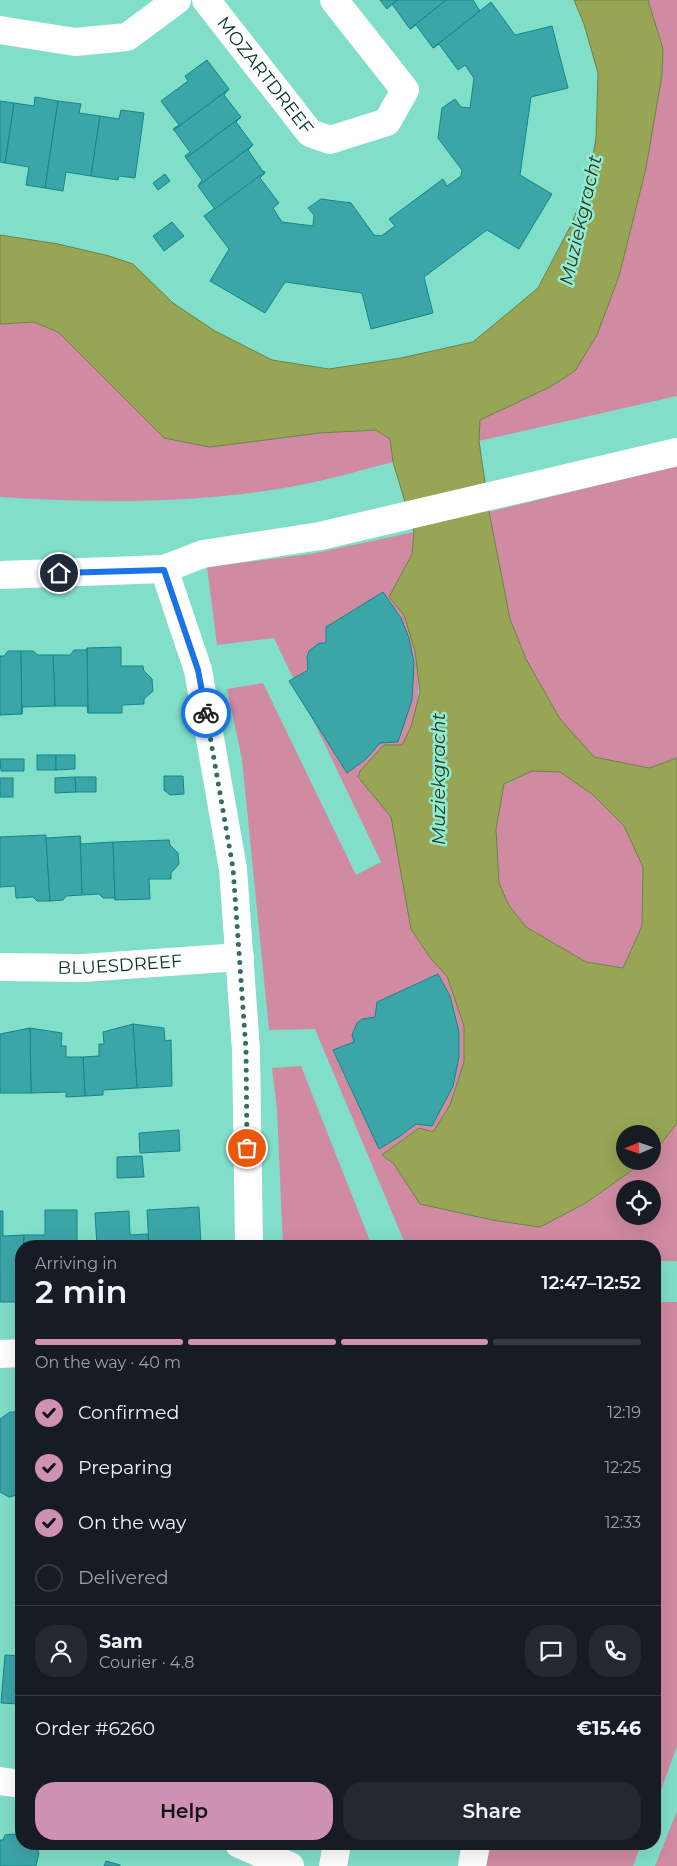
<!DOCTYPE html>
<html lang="en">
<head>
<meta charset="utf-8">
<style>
  body { margin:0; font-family:Montserrat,sans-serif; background:#242831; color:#f1f3f6; height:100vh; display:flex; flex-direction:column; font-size:19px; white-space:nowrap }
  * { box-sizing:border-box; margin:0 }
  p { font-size:16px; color:#9ea1a6 }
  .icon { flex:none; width:28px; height:28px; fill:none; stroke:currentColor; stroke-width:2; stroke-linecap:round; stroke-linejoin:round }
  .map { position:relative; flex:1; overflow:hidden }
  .details { position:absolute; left:15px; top:1240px; width:646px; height:610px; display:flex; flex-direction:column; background:#171b24; border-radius:20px; box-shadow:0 5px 20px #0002 }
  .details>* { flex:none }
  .needle { width:32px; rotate:268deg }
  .controls { position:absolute; left:616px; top:1125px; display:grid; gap:10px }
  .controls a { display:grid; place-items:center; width:45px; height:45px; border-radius:50%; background:#171b24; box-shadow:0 5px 20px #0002; font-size:25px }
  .pin { position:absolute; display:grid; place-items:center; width:42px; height:42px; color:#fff; margin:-21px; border:2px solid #fff; border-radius:50%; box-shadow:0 1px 5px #0007 }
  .courier { position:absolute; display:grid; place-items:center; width:50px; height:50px; margin:-25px; border:4px solid #1a73e8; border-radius:50%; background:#fff; color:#222; box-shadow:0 1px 6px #0007 }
  .overview em { font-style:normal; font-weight:600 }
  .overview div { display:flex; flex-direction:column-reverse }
  .overview { display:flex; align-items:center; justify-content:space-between; height:85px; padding:0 20px }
  h1 { font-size:32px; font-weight:600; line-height:38px }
  .bar { display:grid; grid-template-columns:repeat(4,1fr); gap:8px 5px; align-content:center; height:60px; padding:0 20px }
  .bar i { height:6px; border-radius:4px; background:#363941 }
  .bar .selected { background:#cf91b2 }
  .bar p { grid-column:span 4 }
  .line { display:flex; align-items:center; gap:12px; padding:0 20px; border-top:1px solid #363941 }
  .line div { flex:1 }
  .round { display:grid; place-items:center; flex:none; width:52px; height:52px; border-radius:20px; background:#242831 }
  ol { padding:0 20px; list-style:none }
  li { display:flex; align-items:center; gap:15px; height:55px }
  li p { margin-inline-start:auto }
  li .icon { padding:5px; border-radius:50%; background:#cf91b2; color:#111; stroke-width:4 }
  li:last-child { color:#9ea1a6 }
  li i { width:28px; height:28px; border:2px solid #363941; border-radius:50% }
  .action { display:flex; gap:10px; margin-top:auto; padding:10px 20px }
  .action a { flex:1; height:58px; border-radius:20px; background:#cf91b2; color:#111; font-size:20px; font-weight:600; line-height:58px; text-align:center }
  .action a+a { background:#242831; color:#f1f3f6 }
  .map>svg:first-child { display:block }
  .green { fill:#d08ba3; fill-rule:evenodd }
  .water { fill:#97a555; stroke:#6c8248; fill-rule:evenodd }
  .building { fill:#3ca5a8; stroke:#10888b }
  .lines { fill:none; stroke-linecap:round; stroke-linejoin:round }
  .minor { stroke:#fff; stroke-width:28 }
  .done { stroke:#326e62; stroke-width:5; stroke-dasharray:0 9 }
  .route { stroke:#1a73e8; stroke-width:6 }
  .labels { text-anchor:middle; stroke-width:5; stroke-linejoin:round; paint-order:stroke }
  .street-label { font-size:18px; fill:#08322b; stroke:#8eebd6 }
  .water-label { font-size:19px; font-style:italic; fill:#333917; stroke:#8eebd6 }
</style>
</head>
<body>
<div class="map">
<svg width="677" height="1866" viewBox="0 0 677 1866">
  <rect width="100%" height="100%" fill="#81dec9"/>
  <g class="green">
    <path d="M 648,0 L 677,0 L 677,396 L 479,441 L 480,420 L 550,387 L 619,276 L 646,168 L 662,75 L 663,49 Z"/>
    <path d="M 34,322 L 58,332 L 164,438 L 320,433 L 376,430 L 390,438 L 393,462 C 355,472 317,483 278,489 C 186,504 92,503 0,497 L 0,324 Z"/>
    <path d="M 677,466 L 677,758 L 649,768 L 593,757 L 560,719 L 526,659 L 510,619 L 489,512 Z"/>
    <path d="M 414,532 L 412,554 L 389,597 C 394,603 400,609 404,615 C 420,645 427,719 402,745 C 390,758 372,767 358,777 L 391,817 L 411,929 L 431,959 L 447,976 L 464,1026 L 464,1062 L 450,1105 L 433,1132 L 382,1155 L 394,1164 L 420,1204 L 540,1227 L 587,1203 L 645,1161 L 652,1161 L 653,1154 L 677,1123 L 677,1261 L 655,1261 L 655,1246 L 406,1246 L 315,1029 L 269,1030 L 242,759 L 227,689 L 263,683 L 356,875 L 381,862 L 274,638 L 217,645 L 207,567 L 311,554 ZM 625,1189 L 652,1189 L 652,1216 L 625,1216 Z"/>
    <path d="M 532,770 L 561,772 L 592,794 L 624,826 L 643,867 L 642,926 L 623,968 L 586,962 L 526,927 L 508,904 L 499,883 L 496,829 L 504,785 Z"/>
    <path d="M 301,1066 L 372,1246 L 283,1246 L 277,1110 L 272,1068 Z"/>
    <path d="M 655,1302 L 677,1302 L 677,1746 L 655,1806 Z"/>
    <path d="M 677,1811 L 677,1866 L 655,1866 Z"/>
    <path d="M 491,1844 L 641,1844 L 633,1866 L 486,1866 Z"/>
  </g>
  <path class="water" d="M 574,0 L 648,0 L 663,49 L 662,75 L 646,168 L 619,276 L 597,335 L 575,371 L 550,387 L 480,420 L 479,441 L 490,517 L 510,619 L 526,659 L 560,719 L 594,757 L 649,768 L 677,758 L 677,1123 L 653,1154 L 652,1134 L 625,1134 L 625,1161 L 645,1161 L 586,1203 L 540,1227 L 492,1220 L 420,1204 L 394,1164 L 382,1155 L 419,1128 L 433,1132 L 450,1105 L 464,1062 L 464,1026 L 447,976 L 431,959 L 411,929 L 391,817 L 358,777 L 360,771 L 384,745 L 402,745 L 411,727 L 420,692 L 415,651 L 404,615 L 389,597 L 412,554 L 414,532 L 393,462 L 390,439 L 376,430 L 320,433 L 210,447 L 164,438 L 58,332 L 34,322 L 0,324 L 0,235 L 58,244 L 109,256 L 133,264 L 173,303 L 215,331 L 272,360 L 329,369 L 401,358 L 473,342 L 538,288 L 571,225 L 588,184 L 596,138 L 598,73 L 584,24 ZM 532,771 L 560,772 L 592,794 L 624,826 L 643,867 L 642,926 L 623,968 L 586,962 L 526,927 L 508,904 L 499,883 L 496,829 L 504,784 Z"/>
  <g class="building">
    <path d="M 380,0 L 397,0 L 387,9 Z"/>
    <path d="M 397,0 L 446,0 L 410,29 L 392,4 Z"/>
    <path d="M 446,0 L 473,0 L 480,11 L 433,48 L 416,25 L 410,29 Z"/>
    <path d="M 491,2 L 515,35 L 552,26 L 568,88 L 531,97 L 520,175 L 552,194 L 519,249 L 487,230 L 424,277 L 433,313 L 371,329 L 362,293 L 285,282 L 265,313 L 210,281 L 229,249 L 204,216 L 264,171 L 265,173 L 260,178 L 279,203 L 273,208 L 282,222 L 313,226 L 314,215 L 308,208 L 321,199 L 351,203 L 374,235 L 381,236 L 395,226 L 389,219 L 443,179 L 447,186 L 461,176 L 462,170 L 438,138 L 442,108 L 455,99 L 461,107 L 470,108 L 474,78 L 465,65 L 458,70 L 439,44 L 433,48 Z"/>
    <path d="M 207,60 L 229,89 L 174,130 L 173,129 L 179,125 L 161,101 L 188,81 L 185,76 Z"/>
    <path d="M 229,89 L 224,95 L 241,117 L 186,158 L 185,156 L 190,152 L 174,130 Z"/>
    <path d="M 35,97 L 58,101 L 45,188 L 26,185 L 29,167 L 5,163 L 14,103 L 34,106 Z"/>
    <path d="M 0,101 L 14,103 L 5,163 L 0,162 Z"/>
    <path d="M 58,101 L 81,104 L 79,113 L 100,116 L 91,176 L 66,172 L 63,191 L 45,188 Z"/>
    <path d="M 121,110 L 144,113 L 135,178 L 119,176 L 118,180 L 91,176 L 100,116 L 119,119 Z"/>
    <path d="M 241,117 L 236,122 L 253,145 L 198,186 L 202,180 L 186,158 Z"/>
    <path d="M 253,145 L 248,150 L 264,173 L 258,177 L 215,209 L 214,208 L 198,186 Z"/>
    <path d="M 165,174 L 170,181 L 158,190 L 153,183 Z"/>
    <path d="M 172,222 L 184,236 L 164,251 L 153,236 Z"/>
    <path d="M 383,592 L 401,618 L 409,638 L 414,663 L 412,700 L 398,742 L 380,743 L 366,759 L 347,773 L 289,681 L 308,670 L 307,657 L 309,651 L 319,643 L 326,643 L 326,627 Z"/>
    <path d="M 121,647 L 121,666 L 143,666 L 144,671 L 152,679 L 153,691 L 144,699 L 144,704 L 122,705 L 122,713 L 88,713 L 87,648 Z"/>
    <path d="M 87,648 L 88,713 L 87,706 L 55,706 L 53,655 L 70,655 L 74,650 L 86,650 Z"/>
    <path d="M 8,651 L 21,651 L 22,714 L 0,715 L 0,656 L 4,656 Z"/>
    <path d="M 21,651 L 33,651 L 38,655 L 53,655 L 55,706 L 22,707 L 22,714 Z"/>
    <rect x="37" y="755" width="19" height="15"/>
    <path d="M 56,755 L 75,755 L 75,769 L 56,770 Z"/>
    <path d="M 0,759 L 24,759 L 24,771 L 1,771 Z"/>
    <path d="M 164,776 L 183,776 L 184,794 L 170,795 L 164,790 Z"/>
    <path d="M 75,777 L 76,792 L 55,793 L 55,778 Z"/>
    <path d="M 75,777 L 96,777 L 96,792 L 76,792 Z"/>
    <rect x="0" y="778" width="13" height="19"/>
    <path d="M 46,835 L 50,901 L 37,901 L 33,897 L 16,898 L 15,886 L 0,887 L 0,837 Z"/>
    <path d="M 80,836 L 81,844 L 113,842 L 115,900 L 115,898 L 103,898 L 99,894 L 82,895 Z"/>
    <path d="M 80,836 L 82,895 L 66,896 L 63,900 L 50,901 L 46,838 Z"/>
    <path d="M 169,840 L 170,845 L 178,853 L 179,864 L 171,873 L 171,879 L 149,879 L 150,899 L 115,900 L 113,842 Z"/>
    <path d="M 438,974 L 450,996 L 459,1032 L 459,1057 L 453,1086 L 432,1126 L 416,1124 L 399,1137 L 379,1149 L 333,1050 L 354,1042 L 352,1035 L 357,1023 L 362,1019 L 375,1017 L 377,1002 Z"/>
    <path d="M 133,1024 L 164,1028 L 165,1041 L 171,1040 L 172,1086 L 137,1088 Z"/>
    <path d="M 133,1024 L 137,1088 L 103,1090 L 103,1095 L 85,1096 L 83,1057 L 99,1056 L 99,1044 L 104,1044 L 103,1032 Z"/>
    <path d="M 30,1028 L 62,1033 L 61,1046 L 66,1046 L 66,1057 L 83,1057 L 85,1096 L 66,1097 L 66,1092 L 31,1093 Z"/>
    <path d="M 30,1028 L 31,1093 L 0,1093 L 0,1034 Z"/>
    <path d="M 179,1130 L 180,1151 L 140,1153 L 139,1133 Z"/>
    <path d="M 142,1156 L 144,1177 L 117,1178 L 117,1157 Z"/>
    <path d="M 199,1207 L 201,1246 L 149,1246 L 147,1210 Z"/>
    <path d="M 45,1210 L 77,1210 L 77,1246 L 24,1246 L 24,1235 L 45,1235 Z"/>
    <path d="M 0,1211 L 3,1211 L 3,1236 L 24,1235 L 19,1302 L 0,1302 Z"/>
    <path d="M 129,1211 L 130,1235 L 148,1234 L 149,1246 L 97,1246 L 95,1213 Z"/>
    <path d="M 10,1412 L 15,1412 L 21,1417 L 21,1494 L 9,1497 L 0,1492 L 0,1419 Z"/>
    <path d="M 5,1655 L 21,1656 L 21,1728 L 18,1728 L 19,1704 L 1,1703 Z"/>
    <path d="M 13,1834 L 21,1837 L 21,1844 L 37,1848 L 39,1853 L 36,1866 L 0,1866 L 0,1840 L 3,1840 L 5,1835 Z"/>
    <path d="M 106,1861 L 120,1865 L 120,1866 L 104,1866 Z"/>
  </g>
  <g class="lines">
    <g class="minor">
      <path id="s1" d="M 206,0 L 310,133 L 330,140 L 387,122 L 405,90 L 334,0"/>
      <path d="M 0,30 L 75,42 L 127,37 L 177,0"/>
      <path d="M 164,569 L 198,670 L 233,869 L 246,1050 L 249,1246"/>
      <path d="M 0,575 L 164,569 L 203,554 L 320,536 L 677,452"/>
      <path id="s2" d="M 0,967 L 83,968 L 240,957"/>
      <path d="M 0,1354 L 21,1353"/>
      <path d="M 0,1781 L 21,1784"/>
      <path d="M 239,1844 L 290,1866"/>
      <path d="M 333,1866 L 337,1844"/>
      <path d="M 472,1866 L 476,1844"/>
    </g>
  </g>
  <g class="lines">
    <path class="done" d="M 206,713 L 233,868 L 246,1050 L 247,1148"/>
    <path class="route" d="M 59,573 L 164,570 L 198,670 L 206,713"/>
  </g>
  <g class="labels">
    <g class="street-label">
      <text dy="6" stroke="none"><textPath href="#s1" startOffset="96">MOZARTDREEF</textPath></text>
      <text dy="6" stroke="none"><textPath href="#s2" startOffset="120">BLUESDREEF</textPath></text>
    </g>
    <g class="water-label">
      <text transform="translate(580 220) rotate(-77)" y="7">Muziekgracht</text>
      <text transform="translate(438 779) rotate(-90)" y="7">Muziekgracht</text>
    </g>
  </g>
</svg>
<div class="controls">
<a><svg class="needle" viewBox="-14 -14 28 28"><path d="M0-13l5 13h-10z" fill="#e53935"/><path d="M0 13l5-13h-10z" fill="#9ea1a6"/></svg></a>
<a><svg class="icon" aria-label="locate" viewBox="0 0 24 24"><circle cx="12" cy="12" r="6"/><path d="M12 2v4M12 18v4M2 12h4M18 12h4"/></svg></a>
</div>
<div class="pin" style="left:247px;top:1148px;background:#ea580c"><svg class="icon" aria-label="bag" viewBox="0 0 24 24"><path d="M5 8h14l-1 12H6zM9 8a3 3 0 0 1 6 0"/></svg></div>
<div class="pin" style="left:59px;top:573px;background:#1f2937"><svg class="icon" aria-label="home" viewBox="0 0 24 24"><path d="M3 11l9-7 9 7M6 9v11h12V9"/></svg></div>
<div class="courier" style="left:206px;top:713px"><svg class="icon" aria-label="bike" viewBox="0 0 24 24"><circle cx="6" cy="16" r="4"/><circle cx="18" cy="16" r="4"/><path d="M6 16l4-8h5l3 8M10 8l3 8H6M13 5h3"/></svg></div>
<section class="details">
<div class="overview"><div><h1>2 min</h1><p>Arriving in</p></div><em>12:47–12:52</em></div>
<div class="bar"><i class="selected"></i><i class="selected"></i><i class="selected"></i><i></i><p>On the way · 40 m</p></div>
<ol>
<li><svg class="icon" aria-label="check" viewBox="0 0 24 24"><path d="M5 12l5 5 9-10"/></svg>Confirmed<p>12:19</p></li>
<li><svg class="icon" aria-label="check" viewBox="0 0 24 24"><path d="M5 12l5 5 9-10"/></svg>Preparing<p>12:25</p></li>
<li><svg class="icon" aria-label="check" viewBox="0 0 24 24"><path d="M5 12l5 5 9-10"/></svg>On the way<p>12:33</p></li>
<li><i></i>Delivered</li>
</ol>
<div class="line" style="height:90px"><a class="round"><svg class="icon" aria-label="person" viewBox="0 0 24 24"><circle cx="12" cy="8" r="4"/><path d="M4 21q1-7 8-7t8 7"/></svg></a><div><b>Sam</b><p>Courier · 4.8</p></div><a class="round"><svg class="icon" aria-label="chat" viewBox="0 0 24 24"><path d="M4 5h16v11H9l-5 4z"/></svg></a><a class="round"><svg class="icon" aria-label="phone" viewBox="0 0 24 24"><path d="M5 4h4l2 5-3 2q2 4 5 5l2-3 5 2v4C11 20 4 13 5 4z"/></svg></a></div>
<div class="line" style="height:65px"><div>Order #6260</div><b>€15.46</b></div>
<div class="action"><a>Help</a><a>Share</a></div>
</section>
</div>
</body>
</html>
